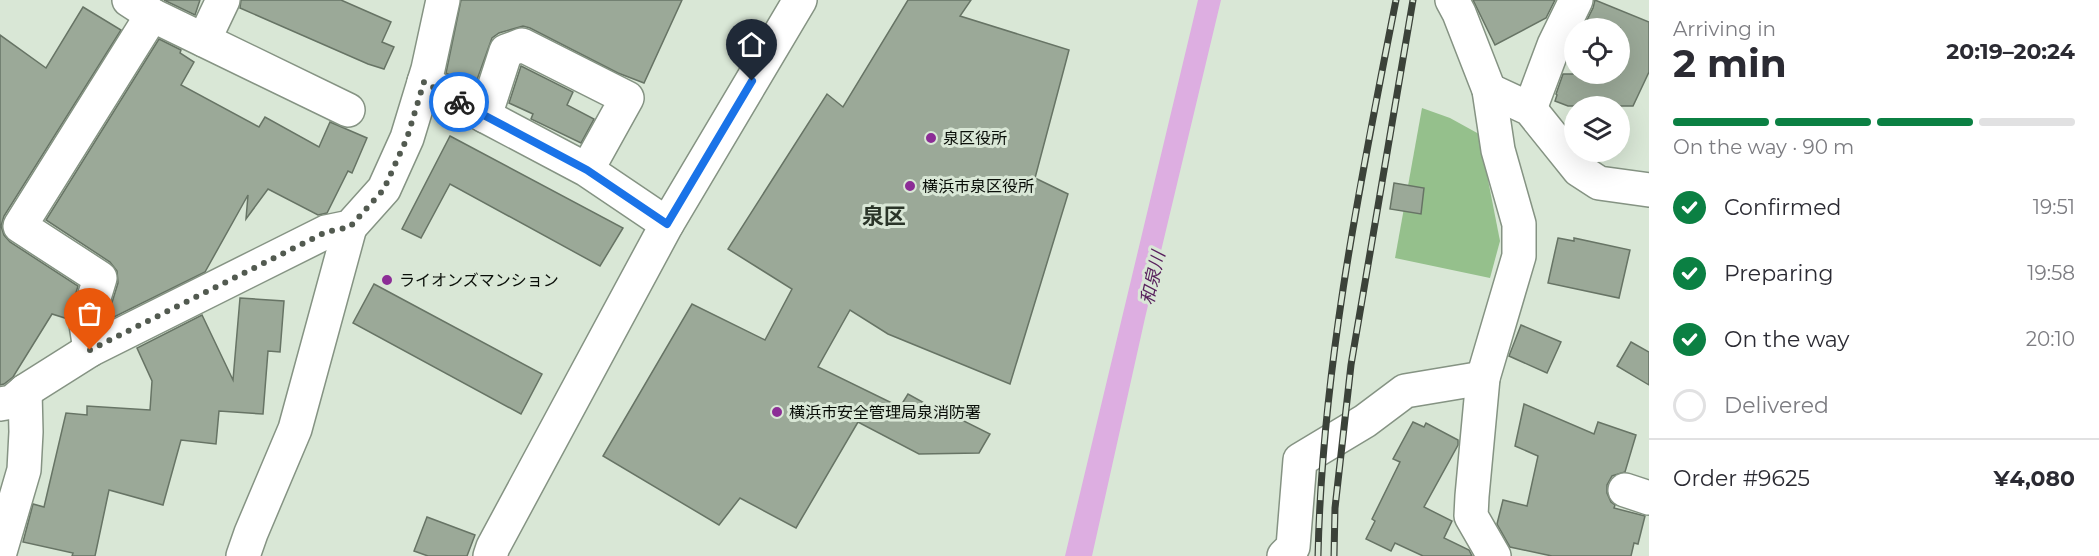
<!DOCTYPE html>
<html lang="en">
<head>
<meta charset="utf-8">
<style>
  body { margin:0; font-family:Montserrat,"Noto Sans JP",sans-serif; background:#f2f2f3; color:#2b2b33; height:100vh; display:flex; flex-direction:column; font-size:22px; white-space:nowrap }
  * { box-sizing:border-box; margin:0 }
  p { font-size:20px; color:#7c7c81 }
  .icon { flex:none; width:33px; height:33px; fill:none; stroke:currentColor; stroke-width:2; stroke-linecap:round; stroke-linejoin:round }
  .map { position:relative; flex:1; overflow:hidden }
  .drawer { display:flex; flex-direction:column; background:#fff; width:450px }
  .drawer>* { flex:none }
  .fabs { position:absolute; left:1564px; top:18px; display:grid; gap:12px }
  .fabs a { display:grid; place-items:center; width:66px; height:66px; border-radius:50%; background:#fff; box-shadow:0 6px 24px #0002; font-size:30px }
  .pin { position:absolute; display:grid; place-items:center; width:51px; height:51px; color:#fff; margin:-62px -26px; border-radius:50% 50% 50% 0; rotate:-45deg; box-shadow:0 0 6px #0007 }
  .pin .icon { rotate:45deg }
  .courier { position:absolute; display:grid; place-items:center; width:60px; height:60px; margin:-30px; border:4px solid #1a73e8; border-radius:50%; background:#fff; color:#222; box-shadow:0 2px 8px #0007 }
  .summary em { font-style:normal; font-weight:700 }
  .summary div { display:flex; flex-direction:column-reverse }
  .summary { display:flex; align-items:center; justify-content:space-between; height:102px; padding:0 24px }
  h1 { font-size:39px; font-weight:700; line-height:45px }
  .bar { display:grid; grid-template-columns:repeat(4,1fr); gap:9px 6px; align-content:center; height:72px; padding:0 24px }
  .bar i { height:8px; border-radius:4px; background:#e1e1e2 }
  .bar .active { background:#0b8043 }
  .bar p { grid-column:span 4 }
  .line { display:flex; align-items:center; gap:15px; padding:0 24px; border-top:2px solid #e1e1e2 }
  .line div { flex:1 }
  ol { padding:0 24px; list-style:none }
  li { display:flex; align-items:center; gap:18px; height:66px }
  li p { margin-inline-start:auto }
  li .icon { padding:6px; border-radius:50%; background:#0b8043; color:#fff; stroke-width:4 }
  li:last-child { color:#7c7c81 }
  li i { width:33px; height:33px; border:3px solid #e1e1e2; border-radius:50% }
  main { display:flex; flex:1; min-height:0 }
  .map>svg:first-child { display:block }
  .forest { fill:#95c08c }
  .water { fill:#ddaee1 }
  .building { fill:#9ba998; stroke:#677465; stroke-width:1.5 }
  .lines { fill:none; stroke-linecap:round; stroke-linejoin:round }
  .minor-casing { stroke:#859383; stroke-width:36 }
  .minor { stroke:#fff; stroke-width:33 }
  .rail-casing { stroke:#3b4239; stroke-width:7 }
  .rail { stroke:#d9e7d6; stroke-width:4.5; stroke-dasharray:14; stroke-linecap:butt }
  .done { stroke:#525a50; stroke-width:6; stroke-dasharray:0 10.8 }
  .route { stroke:#1a73e8; stroke-width:8 }
  .poi-dot { fill:#8c2d96; stroke:#d9e7d6; stroke-width:2 }
  .labels { text-anchor:middle; stroke-width:6; stroke-linejoin:round; paint-order:stroke }
  .poi-label { font-size:16px; fill:#090e08; stroke:#d9e7d6; text-anchor:start }
  .water-label { font-size:18px; font-style:italic; fill:#58215d; stroke:#d9e7d6 }
  .district-label { font-size:22px; font-weight:bold; fill:#2a3528; stroke:#d9e7d6 }
</style>
</head>
<body>
<main>
<div class="map">
<svg width="1649" height="556" viewBox="0 0 1649 556">
  <rect width="100%" height="100%" fill="#d9e7d6"/>
  <path class="forest" d="M 1422,108 L 1450,118 L 1479,134 L 1500,241 L 1490,278 L 1395,258 Z"/>
  <path class="water" d="M 1198,0 L 1221,0 L 1145,318 L 1092,556 L 1065,556 Z"/>
  <g class="building">
    <path d="M 164,0 L 200,0 L 195,15 Z"/>
    <path d="M 241,0 L 341,0 L 391,22 L 382,42 L 394,47 L 384,69 L 368,64 L 240,8 Z"/>
    <path d="M 461,0 L 682,0 L 644,83 L 618,73 L 530,28 L 523,26 L 499,33 L 492,38 L 474,88 L 446,73 Z"/>
    <path d="M 908,0 L 971,0 L 960,16 L 1069,50 L 1035,178 L 1068,194 L 1010,384 L 888,334 L 850,310 L 818,367 L 900,407 L 908,394 L 955,420 L 956,417 L 990,434 L 979,453 L 919,454 L 858,422 L 796,528 L 740,498 L 719,525 L 603,456 L 692,304 L 765,340 L 792,289 L 728,249 L 827,94 L 843,107 Z"/>
    <path d="M 1473,0 L 1555,0 L 1546,18 L 1495,45 Z"/>
    <path d="M 1595,0 L 1649,22 L 1649,72 L 1633,106 L 1568,106 L 1555,101 L 1557,95 L 1556,94 L 1563,74 L 1620,74 L 1620,28 L 1583,28 L 1593,8 Z"/>
    <path d="M 83,7 L 121,30 L 4,216 L 1,226 L 4,235 L 10,242 L 78,286 L 68,319 L 52,314 L 13,377 L 4,384 L 0,385 L 0,35 L 46,68 Z"/>
    <path d="M 159,39 L 181,50 L 180,53 L 194,62 L 181,85 L 259,127 L 265,117 L 319,147 L 330,122 L 367,138 L 352,173 L 348,171 L 327,213 L 318,215 L 268,189 L 246,219 L 248,195 L 205,272 L 114,317 L 110,309 L 118,283 L 117,271 L 110,262 L 46,220 Z"/>
    <path d="M 521,66 L 573,92 L 567,105 L 594,119 L 581,143 L 531,119 L 533,114 L 509,103 Z"/>
    <path d="M 450,136 L 623,228 L 600,266 L 450,184 L 421,238 L 402,229 Z"/>
    <path d="M 1394,183 L 1424,188 L 1421,214 L 1390,209 Z"/>
    <path d="M 1558,238 L 1574,241 L 1574,238 L 1630,250 L 1619,298 L 1548,283 Z"/>
    <path d="M 374,284 L 542,374 L 521,414 L 353,323 Z"/>
    <path d="M 240,298 L 284,301 L 280,352 L 268,351 L 263,414 L 219,411 L 216,444 L 181,440 L 163,505 L 109,490 L 95,556 L 72,556 L 73,553 L 23,542 L 33,504 L 44,507 L 66,413 L 87,415 L 87,406 L 150,410 L 152,381 L 137,348 L 202,315 L 233,380 Z"/>
    <path d="M 1521,325 L 1561,342 L 1547,373 L 1509,356 Z"/>
    <path d="M 1631,342 L 1649,352 L 1649,385 L 1617,366 Z"/>
    <path d="M 1524,404 L 1594,434 L 1598,422 L 1636,435 L 1625,472 L 1612,476 L 1607,485 L 1607,493 L 1611,502 L 1615,505 L 1614,508 L 1645,516 L 1638,544 L 1634,543 L 1631,556 L 1552,556 L 1510,547 L 1497,524 L 1503,500 L 1527,506 L 1538,456 L 1515,446 Z"/>
    <path d="M 1413,422 L 1424,427 L 1426,423 L 1458,440 L 1458,445 L 1424,507 L 1452,521 L 1444,538 L 1469,550 L 1472,556 L 1423,556 L 1395,543 L 1391,551 L 1366,539 L 1375,521 L 1372,519 L 1400,462 L 1393,459 Z"/>
    <path d="M 427,517 L 475,535 L 467,556 L 428,556 L 414,551 Z"/>
  </g>
  <g class="lines">
    <defs>
      <g id="minor">
        <path d="M 129,0 L 152,15 L 348,110"/>
        <path d="M 1452,0 L 1459,13 L 1489,90 L 1498,150 L 1519,224 L 1519,256 L 1483,378 L 1472,496 L 1471,516 L 1494,556"/>
        <path d="M 204,40 L 223,0"/>
        <path d="M 424,82 L 485,116"/>
        <path d="M 1489,90 L 1530,109 L 1579,170 L 1599,183 L 1649,190"/>
        <path d="M 1530,109 L 1554,45 L 1576,0"/>
        <path d="M 587,170 L 627,98 L 522,45 L 506,51 L 485,116 L 587,170 L 667,224"/>
        <path d="M 90,350 L 86,324 L 100,278 L 20,226 L 152,15"/>
        <path d="M 0,404 L 12,402 L 25,391 L 90,350 L 326,232 L 350,227 L 384,189 L 407,138 L 428,69 L 443,0"/>
        <path d="M 1625,490 L 1649,498"/>
        <path d="M 0,552 L 24,470 L 26,432 L 25,391"/>
        <path d="M 243,556 L 251,533 L 295,429 L 350,227"/>
        <path d="M 490,556 L 493,547 L 667,224 L 800,0"/>
        <path d="M 1284,556 L 1293,547 L 1300,460 L 1365,421 L 1405,391 L 1483,378"/>
      </g>
    </defs>
    <use href="#minor" class="minor-casing"/>
    <use href="#minor" class="minor"/>
    <defs>
      <g id="rail">
        <path d="M 1318,556 C 1322,369 1360,183 1396,0"/>
        <path d="M 1334,556 L 1335,508 L 1351,365 L 1413,0"/>
      </g>
    </defs>
    <use href="#rail" class="rail-casing"/>
    <use href="#rail" class="rail"/>
  </g>
  <g class="lines">
    <path class="done" d="M 90,350 L 326,232 L 350,227 L 384,189 L 407,138 L 424,82 L 459,102"/>
    <path class="route" d="M 459,102 L 587,170 L 667,224 L 752,81"/>
  </g>
  <g class="poi-dot">
    <circle cx="931" cy="138" r="6"/>
    <circle cx="910" cy="186" r="6"/>
    <circle cx="387" cy="280" r="6"/>
    <circle cx="777" cy="412" r="6"/>
  </g>
  <g class="labels">
    <g class="poi-label">
      <text x="943" y="144">泉区役所</text>
      <text x="922" y="192">横浜市泉区役所</text>
      <text x="399" y="286">ライオンズマンション</text>
      <text x="789" y="418">横浜市安全管理局泉消防署</text>
    </g>
    <g class="water-label">
      <text transform="translate(1153 278) rotate(-77)" y="6">和泉川</text>
    </g>
    <g class="district-label">
      <text x="884" y="224">泉区</text>
    </g>
  </g>
</svg>
<div class="fabs">
<a><svg class="icon" aria-label="locate" viewBox="0 0 24 24"><circle cx="12" cy="12" r="6"/><path d="M12 2v4M12 18v4M2 12h4M18 12h4"/></svg></a>
<a><svg class="icon" aria-label="layers" viewBox="0 0 24 24"><path d="M12 4l9 5-9 5-9-5zM3 14l9 5 9-5"/></svg></a>
</div>
<div class="pin" style="left:90px;top:350px;background:#ea580c"><svg class="icon" aria-label="bag" viewBox="0 0 24 24"><path d="M5 8h14l-1 12H6zM9 8a3 3 0 0 1 6 0"/></svg></div>
<div class="pin" style="left:752px;top:81px;background:#1f2937"><svg class="icon" aria-label="home" viewBox="0 0 24 24"><path d="M3 11l9-7 9 7M6 9v11h12V9"/></svg></div>
<div class="courier" style="left:459px;top:102px"><svg class="icon" aria-label="bike" viewBox="0 0 24 24"><circle cx="6" cy="16" r="4"/><circle cx="18" cy="16" r="4"/><path d="M6 16l4-8h5l3 8M10 8l3 8H6M13 5h3"/></svg></div>
</div>
<section class="drawer">
<div class="summary"><div><h1>2 min</h1><p>Arriving in</p></div><em>20:19–20:24</em></div>
<div class="bar"><i class="active"></i><i class="active"></i><i class="active"></i><i></i><p>On the way · 90 m</p></div>
<ol>
<li><svg class="icon" aria-label="check" viewBox="0 0 24 24"><path d="M5 12l5 5 9-10"/></svg>Confirmed<p>19:51</p></li>
<li><svg class="icon" aria-label="check" viewBox="0 0 24 24"><path d="M5 12l5 5 9-10"/></svg>Preparing<p>19:58</p></li>
<li><svg class="icon" aria-label="check" viewBox="0 0 24 24"><path d="M5 12l5 5 9-10"/></svg>On the way<p>20:10</p></li>
<li><i></i>Delivered</li>
</ol>
<div class="line" style="height:78px"><div>Order #9625</div><b>¥4,080</b></div>
</section>
</main>
</body>
</html>
